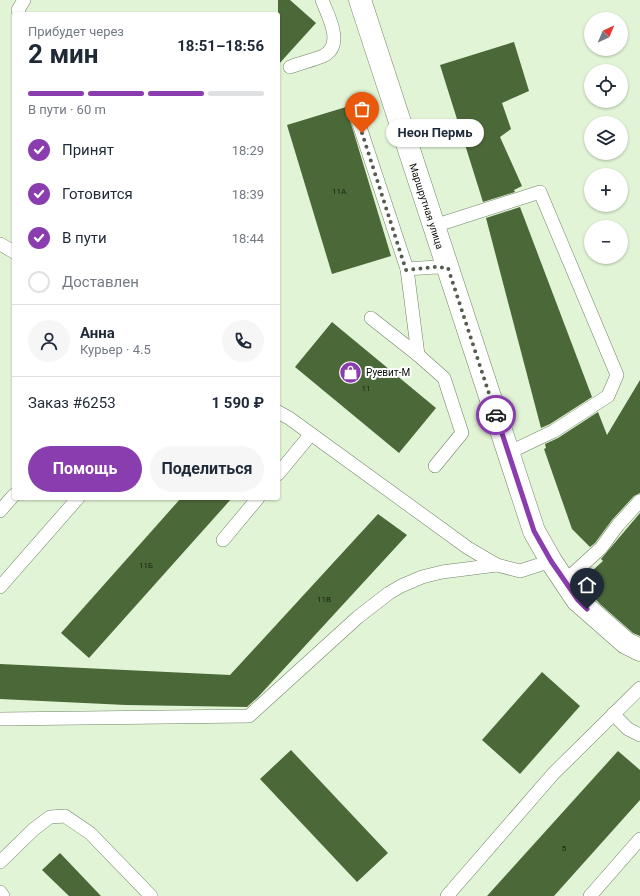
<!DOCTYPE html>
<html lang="ru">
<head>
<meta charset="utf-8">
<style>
  body { margin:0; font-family:Roboto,sans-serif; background:#f6f6f7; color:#1f2937; height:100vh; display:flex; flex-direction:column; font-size:15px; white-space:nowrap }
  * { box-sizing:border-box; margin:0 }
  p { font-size:13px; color:#747a83 }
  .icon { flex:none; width:22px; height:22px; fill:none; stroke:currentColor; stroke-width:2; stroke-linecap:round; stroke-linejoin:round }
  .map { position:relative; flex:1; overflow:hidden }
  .sheet { position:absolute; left:12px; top:12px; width:268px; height:488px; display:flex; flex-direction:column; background:#fff; border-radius:4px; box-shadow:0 1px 3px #0004 }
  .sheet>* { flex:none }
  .needle { width:26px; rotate:44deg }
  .tools { position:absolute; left:584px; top:12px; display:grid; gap:8px }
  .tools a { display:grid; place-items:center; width:44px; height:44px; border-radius:50%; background:#fff; box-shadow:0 1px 3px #0004; font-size:20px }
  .pin { position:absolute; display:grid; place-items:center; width:34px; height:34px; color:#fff; margin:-41px -17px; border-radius:50% 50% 50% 0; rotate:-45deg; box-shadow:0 0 4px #0007 }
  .pin .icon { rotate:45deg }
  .courier { position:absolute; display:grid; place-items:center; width:40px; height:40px; margin:-20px; border:3px solid #8a3dae; border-radius:50%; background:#fff; color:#222; box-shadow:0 1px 5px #0007 }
  .bubble { position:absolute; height:28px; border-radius:14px; background:#fff; box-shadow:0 1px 3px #0004; font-size:13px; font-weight:700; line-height:28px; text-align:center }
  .headline em { font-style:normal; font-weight:700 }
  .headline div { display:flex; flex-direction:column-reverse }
  .headline { display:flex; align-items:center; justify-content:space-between; height:68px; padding:0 16px }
  h1 { font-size:26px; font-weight:700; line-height:30px }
  .bar { display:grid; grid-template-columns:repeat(4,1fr); gap:6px 4px; align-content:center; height:48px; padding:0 16px }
  .bar i { height:5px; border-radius:3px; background:#e0e1e3 }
  .bar .selected { background:#8a3dae }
  .bar p { grid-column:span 4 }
  .line { display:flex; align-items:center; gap:10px; padding:0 16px; border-top:1px solid #e0e1e3 }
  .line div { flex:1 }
  .round { display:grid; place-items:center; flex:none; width:42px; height:42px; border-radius:21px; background:#f6f6f7 }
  ol { padding:0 16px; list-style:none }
  li { display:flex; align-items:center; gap:12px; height:44px }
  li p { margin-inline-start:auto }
  li .icon { padding:4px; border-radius:50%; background:#8a3dae; color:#fff; stroke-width:4 }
  li:last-child { color:#747a83 }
  li i { width:22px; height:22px; border:2px solid #e0e1e3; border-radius:50% }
  .cta { display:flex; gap:8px; margin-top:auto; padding:8px 16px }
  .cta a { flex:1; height:46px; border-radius:24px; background:#8a3dae; color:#fff; font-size:16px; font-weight:700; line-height:46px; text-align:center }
  .cta a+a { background:#f6f6f7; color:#1f2937 }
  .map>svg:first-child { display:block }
  .building { fill:#4b6838 }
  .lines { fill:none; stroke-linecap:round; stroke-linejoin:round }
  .lane-casing { stroke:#728467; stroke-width:14 }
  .street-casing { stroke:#728467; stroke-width:23 }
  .lane { stroke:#fff; stroke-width:13 }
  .street { stroke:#fff; stroke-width:22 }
  .done { stroke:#545e4e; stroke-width:4; stroke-dasharray:0 7.2 }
  .route { stroke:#8a3dae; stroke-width:5 }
  .labels { text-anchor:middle; stroke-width:4; stroke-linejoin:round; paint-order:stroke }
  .number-label { font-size:8px; fill:#192412 }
  .street-label { font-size:10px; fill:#080e05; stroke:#fff }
  .poi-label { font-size:10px; fill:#080e05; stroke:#fff; text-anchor:start }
</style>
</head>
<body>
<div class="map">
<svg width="640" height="896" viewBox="0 0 640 896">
  <rect width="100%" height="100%" fill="#e1f4d5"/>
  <g class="building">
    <path d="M 278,0 L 290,0 L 316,23 L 278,65 Z"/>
    <path d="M 514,42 L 529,91 L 502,103 L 511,129 L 500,137 L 522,186 L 514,190 L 515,192 L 483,202 L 440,65 Z"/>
    <path d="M 346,107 L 391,256 L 332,274 L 287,125 Z"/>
    <path d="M 520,207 L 592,397 L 550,424 L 541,428 L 486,218 Z"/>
    <path d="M 332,322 L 436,408 L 399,453 L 295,367 Z"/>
    <path d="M 640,380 L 640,493 L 634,496 L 612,520 L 595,543 L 590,547 L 572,529 L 544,449 L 546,448 L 545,444 L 558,438 L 598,412 L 607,435 Z"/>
    <path d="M 181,498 L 232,498 L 89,658 L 61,633 Z"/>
    <path d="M 640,513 L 640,636 L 633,633 L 600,604 L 580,582 L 603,561 L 601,559 Z"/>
    <path d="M 378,514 L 407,535 L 258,697 L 247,707 L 126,705 L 0,699 L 0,664 L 230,675 Z"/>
    <path d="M 542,672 L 580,706 L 520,774 L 482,740 Z"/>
    <path d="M 291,750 L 388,853 L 357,882 L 260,779 Z"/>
    <path d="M 618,751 L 640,770 L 640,800 L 554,896 L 487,896 Z"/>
    <path d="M 60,853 L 101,896 L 69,896 L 42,870 Z"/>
  </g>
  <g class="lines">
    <defs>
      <g id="lane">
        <path d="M 19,14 L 18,10 L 24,0"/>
        <path d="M 290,67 C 301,63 313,60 323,56 C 345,45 328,16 322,0"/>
        <path d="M 357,118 L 407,269 L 418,355 L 371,318"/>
        <path d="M 434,226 L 540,192 L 617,375 L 608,396 L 554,431 L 508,453"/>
        <path d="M 0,244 L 14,252"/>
        <path d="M 407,269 L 436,267 L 448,268"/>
        <path d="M 418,355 L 444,378 L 462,433 L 435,466"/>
        <path d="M 278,412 L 289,418 L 468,548 L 497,565"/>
        <path d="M 278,474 L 311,434"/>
        <path d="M 0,511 L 14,495"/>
        <path d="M 223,540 L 258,498"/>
        <path d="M 565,581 L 601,548 L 618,525 L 640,501"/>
        <path d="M 0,587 L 78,498"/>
        <path d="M 613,714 L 628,729 L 640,735"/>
        <path d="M 0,719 L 249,716 L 358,617 L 389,593 L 401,586 L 422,577 L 442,572 L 497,565 L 520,571 L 551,561"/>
        <path d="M 0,862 L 34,829 L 50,817 L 65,816 L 90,833 L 151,896"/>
        <path d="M 0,892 L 3,896"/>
        <path d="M 447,896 L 553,774 L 640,688"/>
        <path d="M 590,896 L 640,839"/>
      </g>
      <path id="street" d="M 360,0 L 534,531 L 551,561 L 577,600 L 626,643 L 640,650"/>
    </defs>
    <use href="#lane" class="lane-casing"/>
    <use href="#street" class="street-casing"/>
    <use href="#lane" class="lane"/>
    <use href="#street" class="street"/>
  </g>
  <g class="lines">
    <path class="done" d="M 362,133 L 406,270 L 436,267 L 448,268 L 496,415"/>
    <path class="route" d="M 496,415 L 534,531 L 551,561 L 578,600 L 587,609"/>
  </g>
  <defs>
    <symbol id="shop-disc" viewBox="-11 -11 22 22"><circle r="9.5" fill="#8a3dae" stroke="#fff"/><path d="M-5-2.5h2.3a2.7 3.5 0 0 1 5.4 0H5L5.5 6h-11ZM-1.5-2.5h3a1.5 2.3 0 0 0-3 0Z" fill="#fff"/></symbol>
  </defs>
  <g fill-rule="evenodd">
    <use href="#shop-disc" x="338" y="360" width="25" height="25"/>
  </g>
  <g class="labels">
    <g class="number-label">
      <text x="339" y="194">11А</text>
      <text x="366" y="391">11</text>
      <text x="146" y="568">11Б</text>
      <text x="324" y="602">11В</text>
      <text x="564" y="851">5</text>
    </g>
    <g class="street-label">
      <text transform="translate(427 206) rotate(72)" y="4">Маршрутная улица</text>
    </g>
    <g class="poi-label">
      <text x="366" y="376">Руевит-М</text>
    </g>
  </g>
</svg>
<div class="tools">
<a><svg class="needle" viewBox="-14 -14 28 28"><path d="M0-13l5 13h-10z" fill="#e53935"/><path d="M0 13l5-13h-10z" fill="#747a83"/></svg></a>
<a><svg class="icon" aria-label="locate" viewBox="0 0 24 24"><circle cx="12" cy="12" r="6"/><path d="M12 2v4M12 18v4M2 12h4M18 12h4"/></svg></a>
<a><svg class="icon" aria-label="layers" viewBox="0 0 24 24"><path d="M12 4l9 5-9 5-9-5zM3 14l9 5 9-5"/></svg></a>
<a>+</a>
<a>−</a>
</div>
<div class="pin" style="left:362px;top:133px;background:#ea580c"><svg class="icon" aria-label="bag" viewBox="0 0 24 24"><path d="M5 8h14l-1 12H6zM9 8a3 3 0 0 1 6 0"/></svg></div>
<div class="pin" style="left:587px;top:609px;background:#1f2937"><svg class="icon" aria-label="home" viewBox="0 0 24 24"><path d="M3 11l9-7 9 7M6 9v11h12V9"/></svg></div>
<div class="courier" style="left:496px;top:415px"><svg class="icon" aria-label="car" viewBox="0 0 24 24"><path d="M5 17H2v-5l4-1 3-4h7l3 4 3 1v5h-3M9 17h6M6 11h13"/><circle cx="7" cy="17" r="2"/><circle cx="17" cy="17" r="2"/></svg></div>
<div class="bubble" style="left:386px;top:119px;width:98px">Неон Пермь</div>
<section class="sheet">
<div class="headline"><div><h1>2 мин</h1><p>Прибудет через</p></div><em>18:51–18:56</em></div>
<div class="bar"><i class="selected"></i><i class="selected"></i><i class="selected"></i><i></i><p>В пути · 60 m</p></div>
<ol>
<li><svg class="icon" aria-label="check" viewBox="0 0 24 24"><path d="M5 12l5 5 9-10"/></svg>Принят<p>18:29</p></li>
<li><svg class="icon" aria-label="check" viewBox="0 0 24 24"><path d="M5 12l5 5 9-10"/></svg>Готовится<p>18:39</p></li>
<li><svg class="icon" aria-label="check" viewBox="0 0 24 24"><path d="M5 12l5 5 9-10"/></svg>В пути<p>18:44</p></li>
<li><i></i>Доставлен</li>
</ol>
<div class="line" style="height:72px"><a class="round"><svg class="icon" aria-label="person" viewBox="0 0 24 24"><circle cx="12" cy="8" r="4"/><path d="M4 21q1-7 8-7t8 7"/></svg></a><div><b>Анна</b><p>Курьер · 4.5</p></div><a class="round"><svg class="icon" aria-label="phone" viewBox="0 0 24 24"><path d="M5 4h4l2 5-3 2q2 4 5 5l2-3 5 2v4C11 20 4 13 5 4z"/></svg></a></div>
<div class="line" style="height:52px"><div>Заказ #6253</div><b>1 590 ₽</b></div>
<div class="cta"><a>Помощь</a><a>Поделиться</a></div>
</section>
</div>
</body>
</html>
